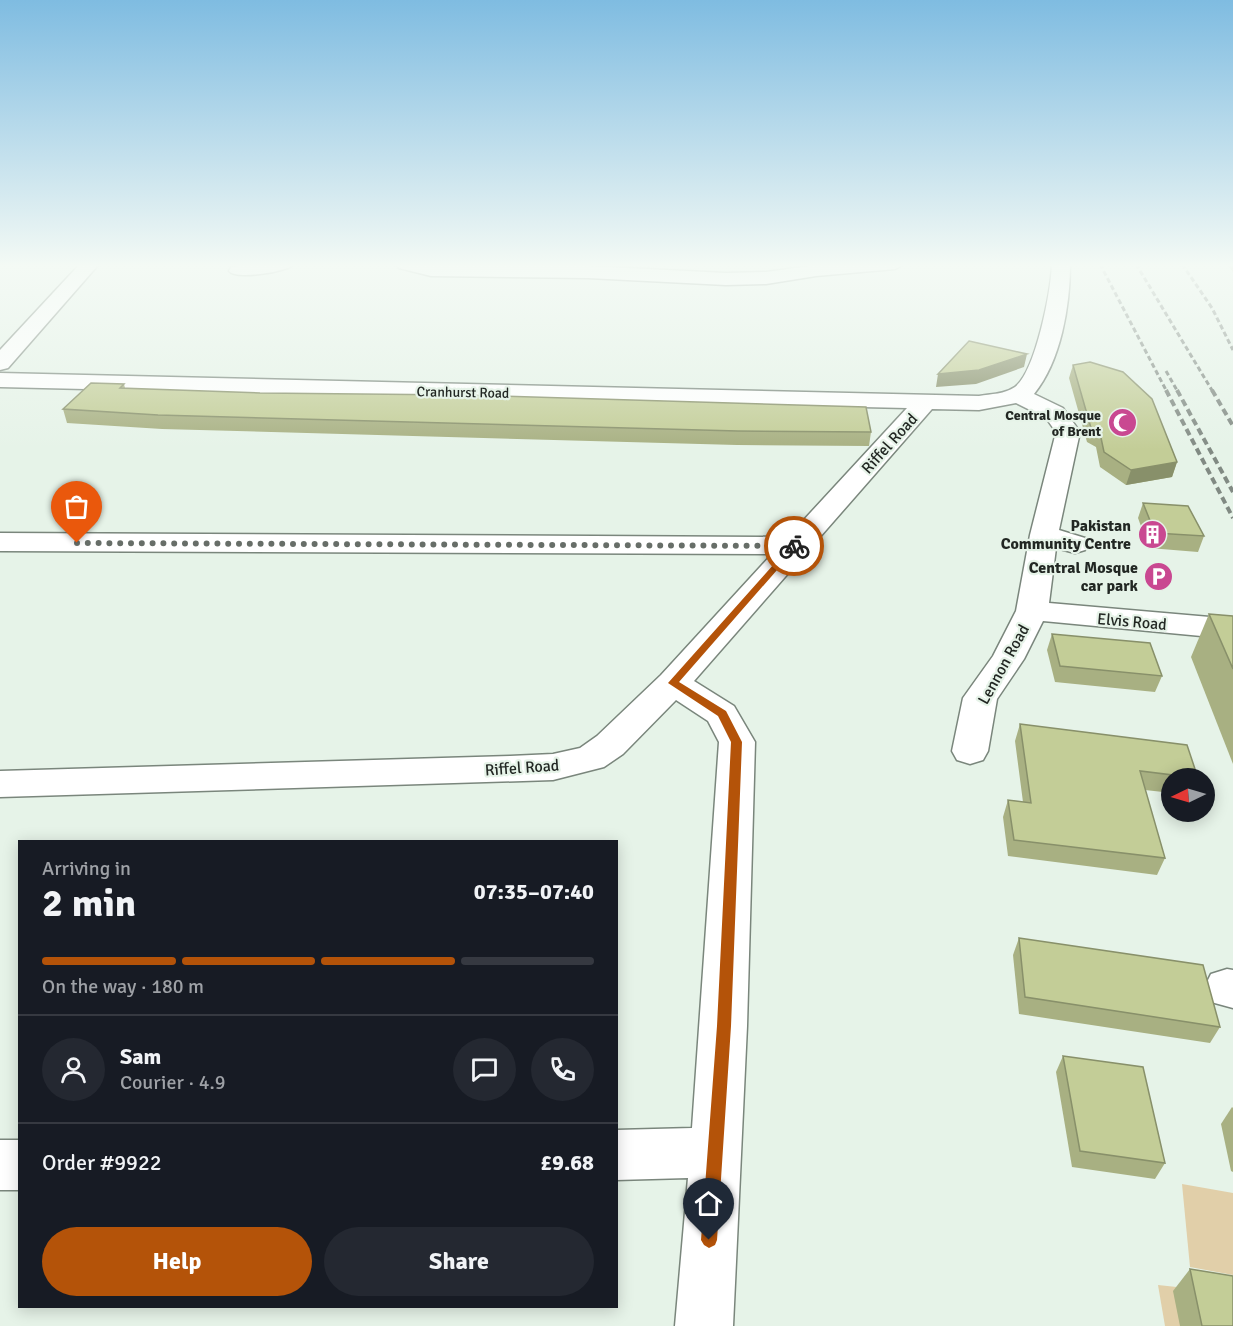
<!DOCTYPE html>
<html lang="en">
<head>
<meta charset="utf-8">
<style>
  body { margin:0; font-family:Signika,sans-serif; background:#242831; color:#f1f3f6; height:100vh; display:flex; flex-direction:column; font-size:22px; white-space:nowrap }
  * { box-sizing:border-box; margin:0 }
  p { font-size:20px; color:#9ea1a6 }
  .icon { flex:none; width:33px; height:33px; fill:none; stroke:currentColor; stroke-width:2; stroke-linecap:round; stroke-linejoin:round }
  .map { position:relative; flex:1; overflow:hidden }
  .details { position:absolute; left:18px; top:840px; width:600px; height:468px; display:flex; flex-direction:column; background:#171b24; border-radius:0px; box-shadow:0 3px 15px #0003 }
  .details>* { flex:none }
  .needle { width:39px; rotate:265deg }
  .tools { position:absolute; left:1161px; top:768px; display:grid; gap:12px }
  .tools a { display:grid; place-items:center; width:54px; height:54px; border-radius:50%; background:#171b24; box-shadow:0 3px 15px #0003; font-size:30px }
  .pin { position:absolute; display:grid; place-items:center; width:51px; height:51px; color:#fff; margin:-62px -26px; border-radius:50% 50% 50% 0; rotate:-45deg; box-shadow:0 0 6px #0007 }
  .pin .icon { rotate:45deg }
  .courier { position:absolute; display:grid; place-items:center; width:60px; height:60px; margin:-30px; border:4px solid #b45309; border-radius:50%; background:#fff; color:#222; box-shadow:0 2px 8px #0007 }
  .head em { font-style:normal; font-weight:800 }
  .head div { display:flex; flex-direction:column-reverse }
  .head { display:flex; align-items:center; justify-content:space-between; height:102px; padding:0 24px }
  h1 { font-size:39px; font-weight:800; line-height:45px }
  .bar { display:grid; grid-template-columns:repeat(4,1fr); gap:9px 6px; align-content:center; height:72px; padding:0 24px }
  .bar i { height:8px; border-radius:4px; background:#363941 }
  .bar .current { background:#b45309 }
  .bar p { grid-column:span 4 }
  .line { display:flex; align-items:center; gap:15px; padding:0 24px; border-top:2px solid #363941 }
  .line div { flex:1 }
  .round { display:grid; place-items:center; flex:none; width:63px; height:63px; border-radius:32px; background:#242831 }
  .button { display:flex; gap:12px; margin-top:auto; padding:12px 24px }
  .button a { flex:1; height:69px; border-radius:36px; background:#b45309; color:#fff; font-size:24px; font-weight:800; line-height:69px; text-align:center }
  .button a+a { background:#242831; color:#f1f3f6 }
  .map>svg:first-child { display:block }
  .green { fill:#e1cfa9 }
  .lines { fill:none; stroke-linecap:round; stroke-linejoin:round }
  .minor-casing { stroke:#7a867c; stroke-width:3 }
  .minor { fill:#fff; fill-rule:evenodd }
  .rail-far1 { stroke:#818a83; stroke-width:3; stroke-dasharray:5 3; stroke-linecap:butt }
  .rail { stroke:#818a83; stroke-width:4; stroke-dasharray:7 4; stroke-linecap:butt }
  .wall { fill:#a8b082 }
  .shaded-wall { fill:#88906a }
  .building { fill:#c3cd97; stroke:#88906a; stroke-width:1.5 }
  .route { fill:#b45309 }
  .done { stroke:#676e68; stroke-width:6; stroke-dasharray:0 10.8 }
  .labels { text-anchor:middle; stroke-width:4.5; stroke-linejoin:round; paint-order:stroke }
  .far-street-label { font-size:14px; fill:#222723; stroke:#e6f3e8 }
  .far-poi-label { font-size:14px; font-weight:bold; fill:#222723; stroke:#e6f3e8; text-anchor:end }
  .street-label { font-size:16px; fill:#222723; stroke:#e6f3e8 }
  .poi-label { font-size:16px; font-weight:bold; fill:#222723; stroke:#e6f3e8; text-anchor:end }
</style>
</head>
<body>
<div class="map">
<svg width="1233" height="1326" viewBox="0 0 1233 1326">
  <rect width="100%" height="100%" fill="#e6f3e8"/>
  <g class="green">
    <path d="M 1182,1184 L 1233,1193 L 1233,1275 L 1190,1267 Z"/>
    <path d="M 1158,1285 L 1233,1293 L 1233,1326 L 1165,1326 Z"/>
  </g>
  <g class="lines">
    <defs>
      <g id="minor">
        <path d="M 80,264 L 99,264 L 8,368 L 0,370 L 0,350 Z"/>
        <path d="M 249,264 L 294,264 C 288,272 235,280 229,271 L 231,267 Z"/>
        <path d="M 396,264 L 588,266 L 726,273 L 766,272 L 824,264 L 904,264 L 895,269 L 816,276 L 766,284 L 726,285 L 588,278 L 431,276 L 399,268 Z"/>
        <path d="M 1052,264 L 1070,264 C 1070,306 1061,361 1034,394 L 1063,408 L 1080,432 L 1059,530 L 1085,538 L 1089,544 L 1085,550 L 1075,553 L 1056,548 L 1049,603 L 1233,619 L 1233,639 L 1043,621 L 1024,659 L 997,699 L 988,751 L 983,760 L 970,764 L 957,760 L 952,751 L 963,698 L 993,656 L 1016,611 L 1030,535 L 1056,432 L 1046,418 L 1016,403 L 979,410 L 932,409 L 694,681 L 734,706 L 755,742 L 747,1026 L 733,1326 L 675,1326 L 688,1178 L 616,1180 L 616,1130 L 692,1128 L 719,742 L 708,721 L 676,700 L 623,754 L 604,767 L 553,780 L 0,797 L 0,771 L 510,756 L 553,754 L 580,748 L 597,736 L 661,675 L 772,554 L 0,551 L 0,533 L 788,537 L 907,408 L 0,387 L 0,373 L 979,396 C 991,394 1005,394 1015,387 C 1036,371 1051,291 1052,264 Z"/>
        <path d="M 1227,969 L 1233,970 L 1233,1008 L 1211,1002 L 1204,988 L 1211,974 Z"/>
        <rect x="0" y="1140" width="20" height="50"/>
      </g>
    </defs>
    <use href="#minor" class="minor-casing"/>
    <use href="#minor" class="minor"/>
    <g class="rail-far1">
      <path d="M 1100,264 L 1167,392"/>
      <path d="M 1136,264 L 1213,392"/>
      <path d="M 1182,264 L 1212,308 L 1233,350"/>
      <path d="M 1166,371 L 1178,392"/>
    </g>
    <g class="rail">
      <path d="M 1166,390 L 1233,518"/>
      <path d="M 1177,390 L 1233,492"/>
      <path d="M 1212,390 L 1233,426"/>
    </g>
  </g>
  <g class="wall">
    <path d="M 1227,264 L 1233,264 L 1233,272 Z"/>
    <path d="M 1073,365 L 1177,462 L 1172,477 L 1126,485 L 1100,467 L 1096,447 L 1087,442 L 1069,378 Z"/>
    <path d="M 124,384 L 125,388 L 871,432 L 869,446 L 737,445 L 162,429 L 67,423 L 63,409 Z"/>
    <path d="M 1143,503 L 1204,536 L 1198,552 L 1149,548 L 1138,518 Z"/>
    <path d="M 1209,614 L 1233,616 L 1233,764 L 1191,657 Z"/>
    <path d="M 1052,634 L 1162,676 L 1155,692 L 1055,682 L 1047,650 Z"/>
    <path d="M 1020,724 L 1198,778 L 1172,778 L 1172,793 L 1145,790 L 1165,858 L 1157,875 L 1008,856 L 1003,817 L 1008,800 L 1023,802 L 1015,741 Z"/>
    <path d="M 1019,938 L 1220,1027 L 1210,1043 L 1019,1014 L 1013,955 Z"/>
    <path d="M 1063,1056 L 1165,1163 L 1155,1179 L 1072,1167 L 1056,1072 Z"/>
    <path d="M 1232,1107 L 1233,1108 L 1233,1172 L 1231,1171 L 1221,1124 Z"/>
    <path d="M 1190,1269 L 1233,1326 L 1180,1326 L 1173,1291 Z"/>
  </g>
  <g class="shaded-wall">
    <path d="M 1027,354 L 1024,367 L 976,384 L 936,387 L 938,374 Z"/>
    <path d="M 1177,462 L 1172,477 L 1126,485 L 1131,470 Z"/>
  </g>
  <g class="building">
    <path d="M 969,341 L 1027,354 L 979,370 L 938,374 Z"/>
    <path d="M 1090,362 L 1123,372 L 1152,399 L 1177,462 L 1131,470 L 1104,452 L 1100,433 L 1091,428 L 1073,365 Z"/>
    <path d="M 91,383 L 124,384 L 120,388 L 260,393 L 462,395 L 866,407 L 871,432 L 738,431 L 158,415 L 63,409 Z"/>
    <path d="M 1143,503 L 1188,506 L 1204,536 L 1155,533 Z"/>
    <path d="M 1209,614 L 1233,616 L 1233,669 Z"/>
    <path d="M 1052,634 L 1150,643 L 1162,676 L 1060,666 Z"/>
    <path d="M 1020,724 L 1187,745 L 1198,778 L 1140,771 L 1165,858 L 1014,840 L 1008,800 L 1031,803 Z"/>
    <path d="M 1019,938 L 1203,965 L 1220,1027 L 1025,997 Z"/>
    <path d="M 1063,1056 L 1143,1067 L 1165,1163 L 1080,1151 Z"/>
    <path d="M 1190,1269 L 1233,1276 L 1233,1326 L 1202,1326 Z"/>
  </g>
  <linearGradient id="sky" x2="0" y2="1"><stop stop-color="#7fbce1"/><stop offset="0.59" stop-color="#f4faf5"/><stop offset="1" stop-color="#f4faf5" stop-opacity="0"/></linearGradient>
  <rect width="1233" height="450" fill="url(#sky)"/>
  <path class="route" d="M 791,545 L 798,546 L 679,682 L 726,711 L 742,742 L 731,1026 L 717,1240 L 715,1245 L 709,1248 L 704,1245 L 701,1240 L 717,1026 L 731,742 L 718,716 L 668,683 Z"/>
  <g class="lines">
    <path class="done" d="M 77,543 L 794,546"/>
  </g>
  <defs>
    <symbol id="mosque-disc" viewBox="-11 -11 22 22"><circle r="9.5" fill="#c94891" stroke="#e6f3e8"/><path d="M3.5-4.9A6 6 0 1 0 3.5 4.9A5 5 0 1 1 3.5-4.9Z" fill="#fff"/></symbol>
    <symbol id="building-disc" viewBox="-11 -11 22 22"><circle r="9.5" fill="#c94891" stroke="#e6f3e8"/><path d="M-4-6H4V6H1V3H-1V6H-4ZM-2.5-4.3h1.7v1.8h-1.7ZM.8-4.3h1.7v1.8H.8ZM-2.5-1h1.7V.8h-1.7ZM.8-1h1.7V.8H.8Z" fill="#fff"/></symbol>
    <symbol id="parking-disc" viewBox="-11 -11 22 22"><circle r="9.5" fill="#c94891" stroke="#e6f3e8"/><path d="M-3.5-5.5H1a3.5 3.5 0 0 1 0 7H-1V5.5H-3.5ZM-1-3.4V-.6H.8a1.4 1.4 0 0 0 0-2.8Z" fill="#fff"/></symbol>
  </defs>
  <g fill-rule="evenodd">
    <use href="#mosque-disc" x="1106" y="406" width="33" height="33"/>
    <use href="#building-disc" x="1136" y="518" width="33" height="33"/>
    <use href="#parking-disc" x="1142" y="560" width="33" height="33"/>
  </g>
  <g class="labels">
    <g class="far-street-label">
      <text transform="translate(463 392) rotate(1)" y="5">Cranhurst Road</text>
    </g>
    <g class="far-poi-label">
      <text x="1101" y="420">Central Mosque<tspan x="1101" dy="16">of Brent</tspan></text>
    </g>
    <g class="street-label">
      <text transform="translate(889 443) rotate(-48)" y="6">Riffel Road</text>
      <text transform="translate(1132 621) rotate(5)" y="6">Elvis Road</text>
      <text transform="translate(1003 664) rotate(-61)" y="6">Lennon Road</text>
      <text transform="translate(522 767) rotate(-4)" y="6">Riffel Road</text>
    </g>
    <g class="poi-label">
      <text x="1131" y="531">Pakistan<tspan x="1131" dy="18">Community Centre</tspan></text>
      <text x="1138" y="573">Central Mosque<tspan x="1138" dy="18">car park</tspan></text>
    </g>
  </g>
</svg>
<div class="tools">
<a><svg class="needle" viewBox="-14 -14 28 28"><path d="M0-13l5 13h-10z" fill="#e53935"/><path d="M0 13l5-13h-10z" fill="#9ea1a6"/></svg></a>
</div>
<div class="pin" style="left:77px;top:543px;background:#ea580c"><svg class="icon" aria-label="bag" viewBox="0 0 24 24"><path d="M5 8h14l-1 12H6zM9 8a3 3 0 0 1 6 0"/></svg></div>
<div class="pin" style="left:709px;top:1240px;background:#1f2937"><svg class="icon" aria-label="home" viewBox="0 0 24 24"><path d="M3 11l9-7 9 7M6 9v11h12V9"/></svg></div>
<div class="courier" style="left:794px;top:546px"><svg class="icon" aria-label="bike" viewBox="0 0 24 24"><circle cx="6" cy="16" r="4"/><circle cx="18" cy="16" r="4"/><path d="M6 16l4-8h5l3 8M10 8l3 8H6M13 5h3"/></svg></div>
<section class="details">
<div class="head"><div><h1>2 min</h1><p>Arriving in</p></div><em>07:35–07:40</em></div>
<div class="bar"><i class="current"></i><i class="current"></i><i class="current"></i><i></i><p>On the way · 180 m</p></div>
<div class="line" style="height:108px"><a class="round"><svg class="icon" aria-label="person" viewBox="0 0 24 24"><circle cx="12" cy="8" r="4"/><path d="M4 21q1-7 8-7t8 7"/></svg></a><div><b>Sam</b><p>Courier · 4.9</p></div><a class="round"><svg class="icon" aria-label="chat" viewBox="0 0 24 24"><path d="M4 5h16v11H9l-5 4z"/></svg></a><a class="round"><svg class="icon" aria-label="phone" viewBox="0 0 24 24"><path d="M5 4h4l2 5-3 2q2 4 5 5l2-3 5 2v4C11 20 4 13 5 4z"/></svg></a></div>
<div class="line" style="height:78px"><div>Order #9922</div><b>£9.68</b></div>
<div class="button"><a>Help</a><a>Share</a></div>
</section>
</div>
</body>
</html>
